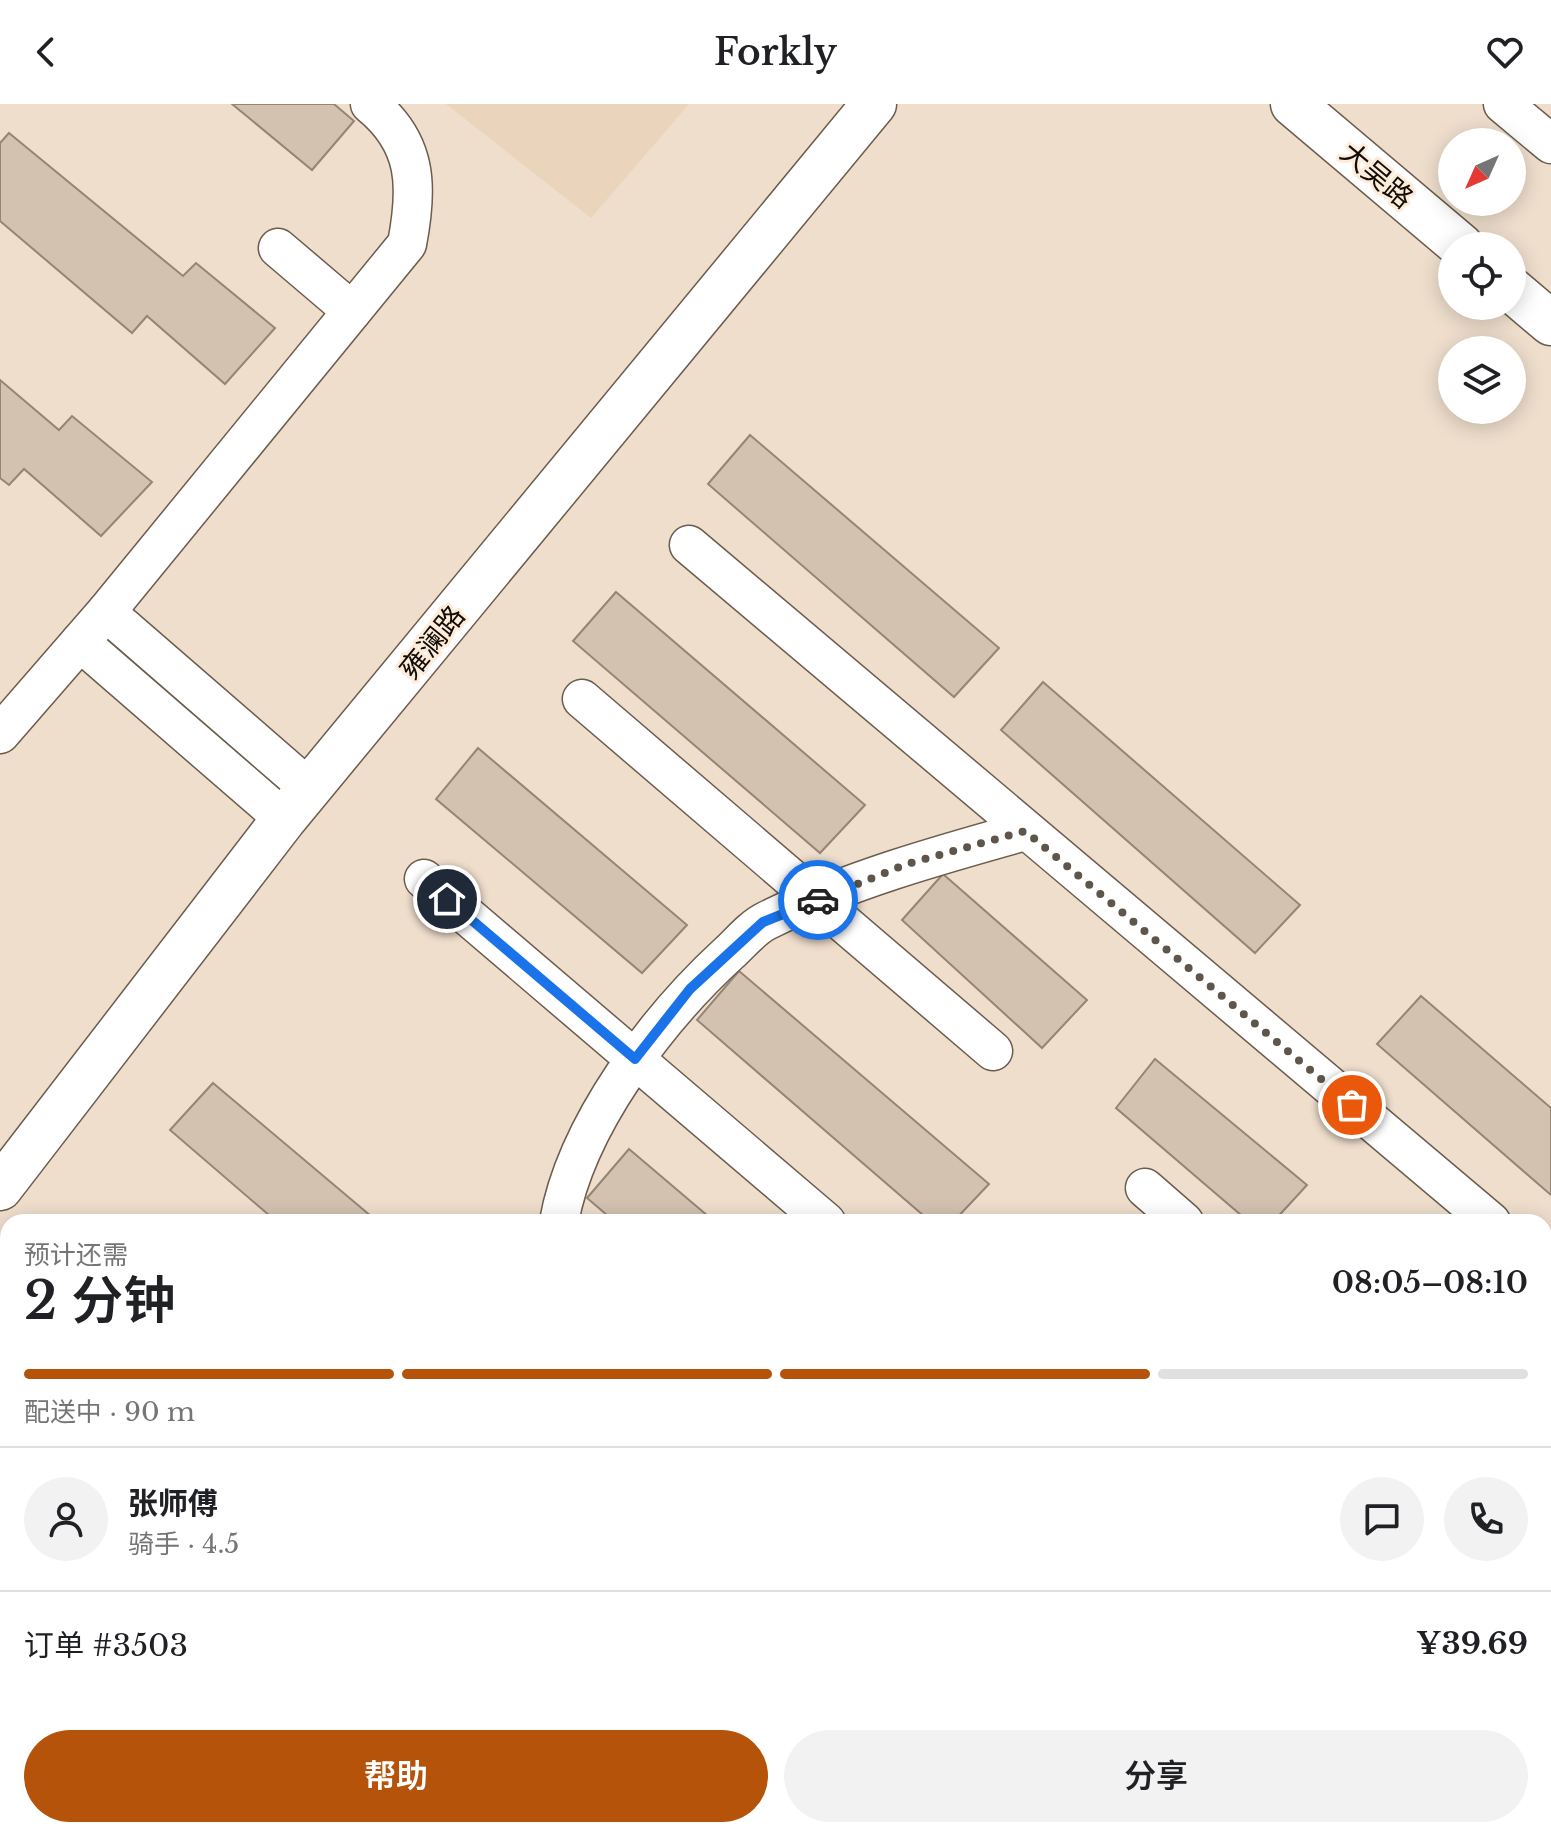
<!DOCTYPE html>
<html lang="zh">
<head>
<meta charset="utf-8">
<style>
  body { margin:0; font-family:"Libre Baskerville","Noto Sans SC",serif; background:#f2f2f2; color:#202124; height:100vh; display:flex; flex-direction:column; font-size:30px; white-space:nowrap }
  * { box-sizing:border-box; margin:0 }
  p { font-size:26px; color:#757577 }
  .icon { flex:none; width:44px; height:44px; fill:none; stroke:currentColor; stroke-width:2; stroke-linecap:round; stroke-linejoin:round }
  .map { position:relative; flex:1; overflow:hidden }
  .drawer { position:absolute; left:0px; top:1110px; width:1552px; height:624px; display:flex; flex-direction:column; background:#fff; border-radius:24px 24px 0 0; box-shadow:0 4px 20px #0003 }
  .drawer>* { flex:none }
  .needle { width:52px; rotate:225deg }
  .buttons { position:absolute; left:1438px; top:24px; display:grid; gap:16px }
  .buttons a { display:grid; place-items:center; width:88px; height:88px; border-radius:50%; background:#fff; box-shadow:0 4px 20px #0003; font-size:40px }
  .pin { position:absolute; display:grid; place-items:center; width:68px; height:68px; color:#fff; margin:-34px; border:4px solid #fff; border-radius:50%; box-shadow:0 2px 8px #0007 }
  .courier { position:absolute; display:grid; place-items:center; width:80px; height:80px; margin:-40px; border:6px solid #1a73e8; border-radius:50%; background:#fff; color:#222; box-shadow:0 2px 10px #0007 }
  .head em { font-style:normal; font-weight:600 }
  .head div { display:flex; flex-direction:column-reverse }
  .head { display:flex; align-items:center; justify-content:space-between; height:136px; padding:0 24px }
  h1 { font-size:52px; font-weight:600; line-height:60px }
  .bar { display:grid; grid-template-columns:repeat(4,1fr); gap:12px 8px; align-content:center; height:96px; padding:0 24px }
  .bar i { height:10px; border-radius:6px; background:#e0e0e0 }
  .bar .active { background:#b45309 }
  .bar p { grid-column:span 4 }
  .line { display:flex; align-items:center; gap:20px; padding:0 24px; border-top:2px solid #e0e0e0 }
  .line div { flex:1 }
  .round { display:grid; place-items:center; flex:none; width:84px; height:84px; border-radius:42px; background:#f2f2f2 }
  .button { display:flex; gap:16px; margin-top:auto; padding:16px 24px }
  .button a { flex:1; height:92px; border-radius:48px; background:#b45309; color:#fff; font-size:32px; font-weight:600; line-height:92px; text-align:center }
  .button a+a { background:#f2f2f2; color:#202124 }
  header { display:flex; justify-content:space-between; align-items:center; height:104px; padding:0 24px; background:#fff; font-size:36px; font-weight:600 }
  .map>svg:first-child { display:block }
  .built { fill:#ead4bb }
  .green { fill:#dfbf9c }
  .building { fill:#d3c2b0; stroke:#958574; stroke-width:2 }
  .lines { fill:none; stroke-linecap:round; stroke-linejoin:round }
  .minor-casing { stroke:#6b5c4c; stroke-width:41 }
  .tertiary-casing { stroke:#6b5c4c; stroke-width:47 }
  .minor { stroke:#fff; stroke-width:38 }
  .tertiary { stroke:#fff; stroke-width:44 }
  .done { stroke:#5f564b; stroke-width:8; stroke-dasharray:0 14.4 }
  .route { stroke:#1a73e8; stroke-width:10 }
  .labels { text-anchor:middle; stroke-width:6; stroke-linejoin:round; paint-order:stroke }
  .street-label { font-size:28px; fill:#120c06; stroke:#fdecd9 }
</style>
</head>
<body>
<header><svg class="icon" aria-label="back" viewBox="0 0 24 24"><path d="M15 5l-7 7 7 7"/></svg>Forkly<svg class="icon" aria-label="heart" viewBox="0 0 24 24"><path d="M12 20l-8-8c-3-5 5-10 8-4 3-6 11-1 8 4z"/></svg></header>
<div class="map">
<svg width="1551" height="1734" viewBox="0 0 1551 1734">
  <rect width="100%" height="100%" fill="#efdecc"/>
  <path class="built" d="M 446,0 L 689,0 L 591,114 Z"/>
  <path class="green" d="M 0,1499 L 8,1506 L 8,1557 L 0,1565 Z"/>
  <g class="building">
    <path d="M 232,0 L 334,0 L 354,17 L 312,66 Z"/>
    <path d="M 9,29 L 183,172 L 196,159 L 275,224 L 225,280 L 147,212 L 132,229 L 0,117 L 0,39 Z"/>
    <path d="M 0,276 L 59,326 L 72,312 L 152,378 L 101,432 L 24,365 L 9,381 L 0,374 Z"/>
    <path d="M 750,331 L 999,544 L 954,593 L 708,380 Z"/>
    <path d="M 616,488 L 865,701 L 820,749 L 573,537 Z"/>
    <path d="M 1043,578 L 1300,801 L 1255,849 L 1001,626 Z"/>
    <path d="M 478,644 L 687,821 L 642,869 L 436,695 Z"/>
    <path d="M 943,770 L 1087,896 L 1042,944 L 902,816 Z"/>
    <path d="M 739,867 L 989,1080 L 953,1118 L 931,1118 L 697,916 Z"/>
    <path d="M 1421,892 L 1551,1004 L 1551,1091 L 1377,940 Z"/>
    <path d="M 1155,955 L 1307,1081 L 1273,1118 L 1249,1118 L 1116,1004 Z"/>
    <path d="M 213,979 L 378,1118 L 277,1118 L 170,1026 Z"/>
    <path d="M 629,1045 L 715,1118 L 615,1118 L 587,1094 Z"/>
    <path d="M 1544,1558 L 1551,1564 L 1551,1650 L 1544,1644 Z"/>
    <path d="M 696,1726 L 785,1726 L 794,1734 L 694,1734 L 691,1731 Z"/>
    <path d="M 1302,1726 L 1402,1726 L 1412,1734 L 1312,1734 Z"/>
  </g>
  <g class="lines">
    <defs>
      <g id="minor">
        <path d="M 1503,0 L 1551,40"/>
        <path d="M 278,144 L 352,207"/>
        <path d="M 689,441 L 1491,1118"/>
        <path d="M 106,508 L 311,686"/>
        <path d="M 80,538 L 284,715"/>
        <path d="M 582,595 L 993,947"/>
        <path d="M 0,630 L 106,508 L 407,140 C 418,83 418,39 370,0"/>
        <path d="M 424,775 L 826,1118"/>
        <path d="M 1145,1084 L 1184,1118"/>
        <path d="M 559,1118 C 576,1021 658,914 729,849 C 740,839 752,824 766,817 C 846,777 939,751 1025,727"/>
        <path d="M 1544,1162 L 1551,1168"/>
        <path d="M 1544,1318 L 1551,1299"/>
        <path d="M 1544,1425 L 1551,1431"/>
        <path d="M 0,1645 L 8,1635"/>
        <path d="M 1544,1716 L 1551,1722"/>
        <path d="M 90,1726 L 99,1734"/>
        <path d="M 844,1726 L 853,1734"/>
        <path d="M 910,1726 L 944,1734"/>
        <path d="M 1238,1726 L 1247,1734"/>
        <path d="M 656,1734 L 663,1726"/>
        <path d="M 1090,1734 L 1112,1726"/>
      </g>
      <g id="tertiary">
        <path d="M 1293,0 L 1461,142"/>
        <path d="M 1512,186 L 1551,219"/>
        <path d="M 0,1084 L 284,715 L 874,0"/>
        <path d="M 0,1425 L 8,1432"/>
        <path d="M 356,1726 L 366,1734"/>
      </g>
    </defs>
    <use href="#minor" class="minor-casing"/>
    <use href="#tertiary" class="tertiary-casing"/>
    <use href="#minor" class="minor"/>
    <use href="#tertiary" class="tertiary"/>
  </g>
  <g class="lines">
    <path class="done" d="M 818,796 L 907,760 L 1025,727 L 1352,1001"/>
    <path class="route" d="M 447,795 L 635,955 L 690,885 L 763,818 L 818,796"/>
  </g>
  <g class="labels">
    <g class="street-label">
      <text transform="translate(1377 71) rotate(40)" y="10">大吴路</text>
      <text transform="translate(432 538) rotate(-51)" y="10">雍澜路</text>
    </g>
  </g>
</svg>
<div class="buttons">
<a><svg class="needle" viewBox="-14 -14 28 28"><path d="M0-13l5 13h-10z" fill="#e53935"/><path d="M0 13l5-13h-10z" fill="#757577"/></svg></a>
<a><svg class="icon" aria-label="locate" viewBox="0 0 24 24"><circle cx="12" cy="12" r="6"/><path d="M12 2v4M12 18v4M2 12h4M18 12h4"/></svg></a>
<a><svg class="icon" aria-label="layers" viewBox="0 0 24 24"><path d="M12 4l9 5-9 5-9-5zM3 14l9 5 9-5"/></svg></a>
</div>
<div class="pin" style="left:1352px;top:1001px;background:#ea580c"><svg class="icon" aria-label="bag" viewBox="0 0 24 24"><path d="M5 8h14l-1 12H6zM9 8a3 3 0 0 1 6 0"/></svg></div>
<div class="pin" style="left:447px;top:795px;background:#1f2937"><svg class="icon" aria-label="home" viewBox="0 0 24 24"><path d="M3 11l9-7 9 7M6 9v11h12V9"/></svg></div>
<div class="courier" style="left:818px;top:796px"><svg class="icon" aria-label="car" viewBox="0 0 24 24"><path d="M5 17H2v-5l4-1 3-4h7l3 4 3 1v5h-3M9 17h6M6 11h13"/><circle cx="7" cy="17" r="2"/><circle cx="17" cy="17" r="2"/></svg></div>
<section class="drawer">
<div class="head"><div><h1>2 分钟</h1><p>预计还需</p></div><em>08:05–08:10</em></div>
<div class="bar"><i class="active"></i><i class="active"></i><i class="active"></i><i></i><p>配送中 · 90 m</p></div>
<div class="line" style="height:144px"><a class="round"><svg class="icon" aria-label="person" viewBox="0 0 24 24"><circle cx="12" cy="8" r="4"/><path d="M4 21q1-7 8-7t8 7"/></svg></a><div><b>张师傅</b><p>骑手 · 4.5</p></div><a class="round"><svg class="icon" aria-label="chat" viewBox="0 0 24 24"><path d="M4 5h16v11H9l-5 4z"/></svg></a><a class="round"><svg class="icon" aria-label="phone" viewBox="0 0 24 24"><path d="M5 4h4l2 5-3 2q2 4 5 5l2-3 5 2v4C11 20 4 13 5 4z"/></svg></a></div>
<div class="line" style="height:104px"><div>订单 #3503</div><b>¥39.69</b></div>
<div class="button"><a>帮助</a><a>分享</a></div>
</section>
</div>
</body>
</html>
